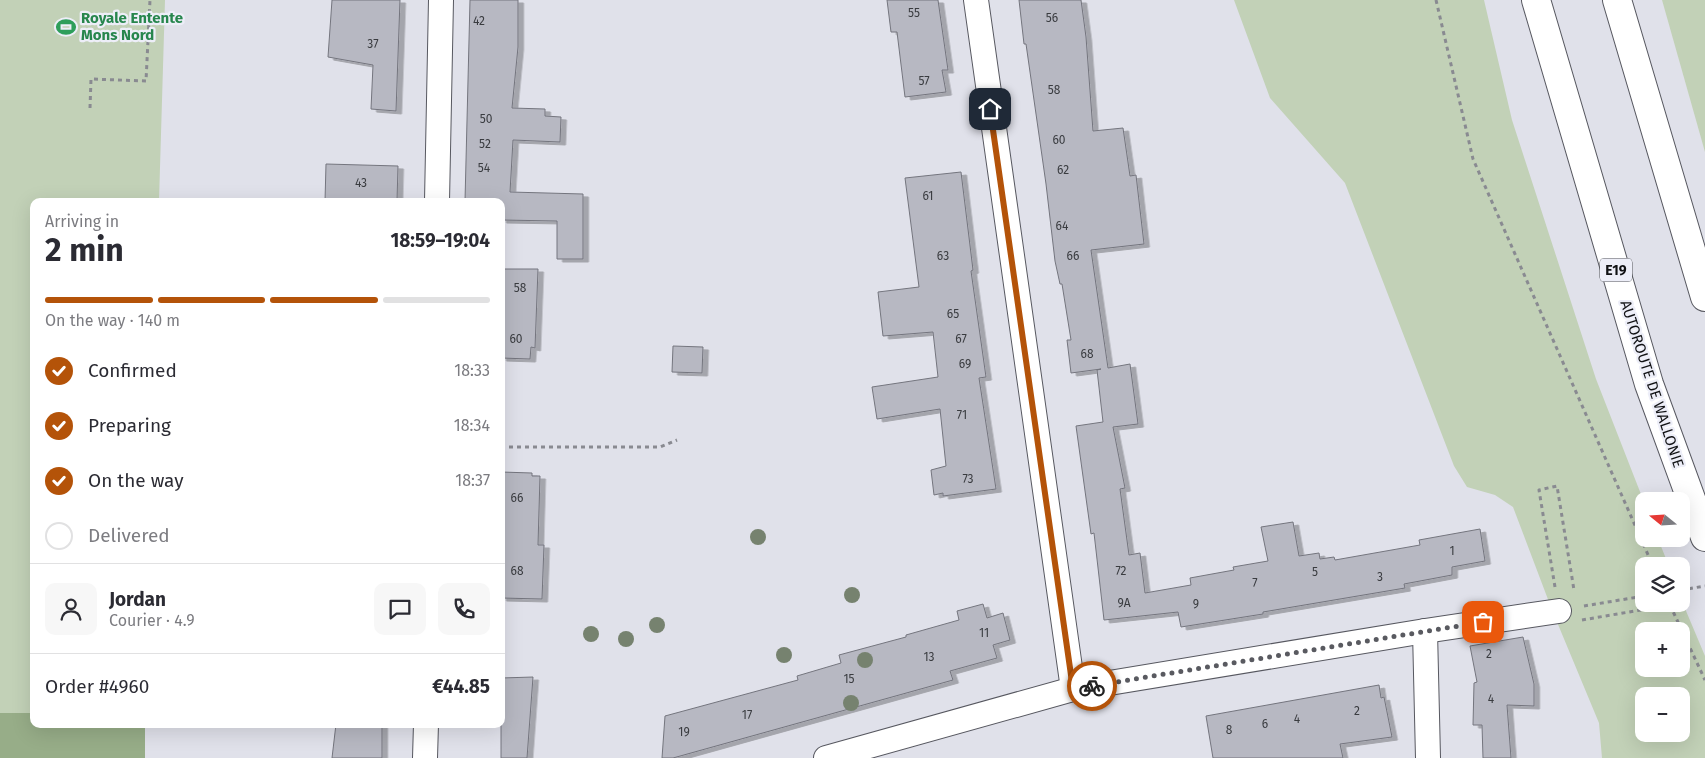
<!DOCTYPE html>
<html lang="en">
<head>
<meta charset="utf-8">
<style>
  body { margin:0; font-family:"Fira Sans",sans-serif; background:#f7f7f7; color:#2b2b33; height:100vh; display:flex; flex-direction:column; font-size:19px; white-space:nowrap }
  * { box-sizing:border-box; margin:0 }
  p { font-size:16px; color:#7c7c81 }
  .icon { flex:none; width:28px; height:28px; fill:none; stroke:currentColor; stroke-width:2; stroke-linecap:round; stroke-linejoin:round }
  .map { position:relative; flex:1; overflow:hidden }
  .panel { position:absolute; left:30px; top:198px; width:475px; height:530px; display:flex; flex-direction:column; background:#fff; border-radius:10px; box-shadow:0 5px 20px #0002 }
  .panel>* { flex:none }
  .needle { width:32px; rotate:288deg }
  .fabs { position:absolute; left:1635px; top:492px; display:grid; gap:10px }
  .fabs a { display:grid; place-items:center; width:55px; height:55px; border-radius:10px; background:#fff; box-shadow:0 5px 20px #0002; font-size:25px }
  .pin { position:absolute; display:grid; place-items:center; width:42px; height:42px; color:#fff; margin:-21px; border-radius:10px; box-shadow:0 2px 8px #0006 }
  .courier { position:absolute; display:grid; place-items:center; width:50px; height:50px; margin:-25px; border:4px solid #b45309; border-radius:50%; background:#fff; color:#222; box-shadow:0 1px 6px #0007 }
  .headline em { font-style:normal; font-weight:700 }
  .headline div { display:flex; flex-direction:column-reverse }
  .headline { display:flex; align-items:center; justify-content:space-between; height:85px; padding:0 15px }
  h1 { font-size:32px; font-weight:700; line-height:38px }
  .bar { display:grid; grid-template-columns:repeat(4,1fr); gap:8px 5px; align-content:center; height:60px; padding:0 15px }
  .bar i { height:6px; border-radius:4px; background:#e1e1e2 }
  .bar .current { background:#b45309 }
  .bar p { grid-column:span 4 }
  .line { display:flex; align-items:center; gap:12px; padding:0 15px; border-top:1px solid #e1e1e2 }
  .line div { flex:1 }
  .round { display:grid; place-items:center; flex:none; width:52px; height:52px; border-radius:10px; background:#f7f7f7 }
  ol { padding:0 15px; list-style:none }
  li { display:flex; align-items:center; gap:15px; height:55px }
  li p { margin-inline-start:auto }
  li .icon { padding:5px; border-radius:50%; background:#b45309; color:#fff; stroke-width:4 }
  li:last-child { color:#7c7c81 }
  li i { width:28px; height:28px; border:2px solid #e1e1e2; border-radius:50% }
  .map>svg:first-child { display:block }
  .green { fill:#c2d1b7; fill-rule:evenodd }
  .forest { fill:#97ad88 }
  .building { fill:#b7b8c2; stroke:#74757e; filter:url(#shadow) }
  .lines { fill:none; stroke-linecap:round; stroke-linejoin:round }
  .street-casing { stroke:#575860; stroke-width:26 }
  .highway-casing { stroke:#575860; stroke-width:30 }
  .path { stroke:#898a91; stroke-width:3; stroke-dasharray:4 4; stroke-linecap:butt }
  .street { stroke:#fff; stroke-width:24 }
  .highway { stroke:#fff; stroke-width:28 }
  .tree { fill:#76826f }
  .done { stroke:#595a60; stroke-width:5; stroke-dasharray:0 9 }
  .route { stroke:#b45309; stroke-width:6 }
  .labels { text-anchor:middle; stroke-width:4.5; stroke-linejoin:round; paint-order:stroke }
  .number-label { font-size:12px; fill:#3a3c40 }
  .shield { fill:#edeef8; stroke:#535459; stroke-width:1 }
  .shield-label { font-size:14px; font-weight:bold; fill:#111215 }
  .leisure-label { font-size:15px; font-weight:bold; fill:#27864d; stroke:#edeef8; text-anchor:start }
  .street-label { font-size:15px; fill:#111215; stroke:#edeef8 }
</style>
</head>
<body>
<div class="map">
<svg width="1705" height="758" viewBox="0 0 1705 758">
  <defs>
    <filter id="shadow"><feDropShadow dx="5.5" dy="3" stdDeviation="0" flood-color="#0004"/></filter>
  </defs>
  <rect width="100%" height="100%" fill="#e0e1ea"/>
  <g class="green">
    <path d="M 0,0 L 165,0 L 159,201 L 34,201 L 34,713 L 0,713 Z"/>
    <path d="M 1234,0 L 1484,0 L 1512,120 L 1596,379 L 1644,502 L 1644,539 L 1658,539 L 1669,566 L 1644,566 L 1644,604 L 1681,604 L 1681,599 L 1705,656 L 1705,758 L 1602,758 L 1599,723 L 1552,610 L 1513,507 L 1495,495 L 1467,487 L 1454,466 L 1345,183 L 1270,98 ZM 1644,631 L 1681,631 L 1681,669 L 1644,669 ZM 1644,696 L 1681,696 L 1681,734 L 1644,734 Z"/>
    <path d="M 1662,0 L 1705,0 L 1705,152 Z"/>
  </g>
  <path class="forest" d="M 0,713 L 34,713 L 34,724 L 145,724 L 145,758 L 0,758 Z"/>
  <g class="building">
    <path d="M 332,0 L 400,0 L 396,111 L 371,109 L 373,65 L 328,57 Z"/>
    <path d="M 470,0 L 518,0 L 518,47 L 512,108 L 545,109 L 545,116 L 561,117 L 560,142 L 513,140 L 510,192 L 583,194 L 583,259 L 557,259 L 557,221 L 501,220 L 501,201 L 465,201 Z"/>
    <path d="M 887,0 L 938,0 L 948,70 L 942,70 L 946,92 L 905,97 L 897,32 L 891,32 Z"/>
    <path d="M 1019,0 L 1081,0 L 1086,37 L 1093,131 L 1123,128 L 1130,176 L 1136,175 L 1144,244 L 1091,250 L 1108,368 L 1130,364 L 1138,424 L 1113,427 L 1125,488 L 1120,489 L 1129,555 L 1140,553 L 1145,593 L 1191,585 L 1190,578 L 1234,570 L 1233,567 L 1268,561 L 1261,527 L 1293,522 L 1299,556 L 1319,553 L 1320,559 L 1334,557 L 1335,560 L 1420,545 L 1419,540 L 1480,529 L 1485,561 L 1452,567 L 1452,575 L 1404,584 L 1405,588 L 1263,612 L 1263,614 L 1181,627 L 1178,612 L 1104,620 L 1094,533 L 1091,534 L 1076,426 L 1103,422 L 1097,370 L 1101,369 L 1071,373 L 1067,340 L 1071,340 L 1062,284 L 1060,284 L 1055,261 L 1046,184 L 1026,44 L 1024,44 Z"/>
    <path d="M 326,164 L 398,166 L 397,201 L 325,201 Z"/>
    <path d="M 961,172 L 973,270 L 971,271 L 986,377 L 979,378 L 996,489 L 943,496 L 943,493 L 934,495 L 931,470 L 946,466 L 940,409 L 877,419 L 872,387 L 938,377 L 933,332 L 883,336 L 878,292 L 919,287 L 905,178 Z"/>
    <path d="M 501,269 L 538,269 L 535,348 L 531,347 L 530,359 L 501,358 Z"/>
    <path d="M 673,346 L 703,347 L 702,373 L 672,372 Z"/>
    <path d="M 501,472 L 532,473 L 532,476 L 540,476 L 538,545 L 544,545 L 542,599 L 501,598 Z"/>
    <path d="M 983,604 L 987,618 L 1003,613 L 1010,640 L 993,645 L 997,658 L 950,671 L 953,680 L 673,758 L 662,758 L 665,716 L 798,680 L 797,676 L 841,663 L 839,655 L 906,637 L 906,635 L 959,620 L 957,611 Z"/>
    <path d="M 1523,637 L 1534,684 L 1534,706 L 1507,705 L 1511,758 L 1483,758 L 1482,725 L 1473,725 L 1474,683 L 1477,682 L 1470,646 Z"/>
    <path d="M 533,677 L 527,758 L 501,758 L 501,678 Z"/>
    <path d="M 1379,685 L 1381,698 L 1384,697 L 1392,737 L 1340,744 L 1343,758 L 1213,758 L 1206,716 Z"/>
    <path d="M 336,724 L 382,724 L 382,758 L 332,758 Z"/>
  </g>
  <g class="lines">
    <defs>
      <g id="street">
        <path d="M 976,0 L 1073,689"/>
        <path d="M 437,201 L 441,0"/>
        <path d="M 1425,631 L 1428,758"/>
        <path d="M 425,758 L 426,724"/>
        <path d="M 826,758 L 1073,689 L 1425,631 L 1559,611"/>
      </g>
      <g id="highway">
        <path d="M 1536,0 L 1649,384 L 1705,537"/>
        <path d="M 1617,0 L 1705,297"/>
      </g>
    </defs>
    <use href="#street" class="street-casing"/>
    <use href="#highway" class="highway-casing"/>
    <g class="path">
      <path d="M 1436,0 L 1473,159 L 1653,566"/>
      <path d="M 90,108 L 91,79 L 146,81 L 150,0"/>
      <path d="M 501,447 L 660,447 L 677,440"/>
      <path d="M 1555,587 L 1539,490 L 1557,486 L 1574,590"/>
      <path d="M 1681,590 L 1705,586"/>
      <path d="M 1670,605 L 1705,680"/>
      <path d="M 1584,606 L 1644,596"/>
      <path d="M 1582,620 L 1670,605 L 1670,604"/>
    </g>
    <use href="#street" class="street"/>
    <use href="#highway" class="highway"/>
  </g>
  <g class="tree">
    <circle cx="758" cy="537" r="8"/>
    <circle cx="852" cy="595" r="8"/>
    <circle cx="657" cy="625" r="8"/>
    <circle cx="591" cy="634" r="8"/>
    <circle cx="626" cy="639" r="8"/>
    <circle cx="784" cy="655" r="8"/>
    <circle cx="865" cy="660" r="8"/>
    <circle cx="851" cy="703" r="8"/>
  </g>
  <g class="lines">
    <path class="done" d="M 1092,686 L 1483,622"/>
    <path class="route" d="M 990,109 L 1073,689 L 1092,686"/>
  </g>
  <defs>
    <symbol id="stadium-bare" viewBox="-9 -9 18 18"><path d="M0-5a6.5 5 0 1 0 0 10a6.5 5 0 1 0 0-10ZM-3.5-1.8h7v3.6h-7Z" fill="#2e9e5b" stroke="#edeef8" stroke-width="2.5" paint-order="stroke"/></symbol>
  </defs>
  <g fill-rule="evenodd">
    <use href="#stadium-bare" x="52" y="13" width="28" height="28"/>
  </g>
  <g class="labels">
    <g class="number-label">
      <text x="914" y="17">55</text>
      <text x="1052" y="22">56</text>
      <text x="479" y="25">42</text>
      <text x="373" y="48">37</text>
      <text x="924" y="85">57</text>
      <text x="1054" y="94">58</text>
      <text x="486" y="123">50</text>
      <text x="1059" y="144">60</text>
      <text x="485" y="148">52</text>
      <text x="484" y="172">54</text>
      <text x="1063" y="174">62</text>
      <text x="361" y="187">43</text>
      <text x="928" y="200">61</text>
      <text x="1062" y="230">64</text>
      <text x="943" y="260">63</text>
      <text x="1073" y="260">66</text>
      <text x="520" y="292">58</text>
      <text x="953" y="318">65</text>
      <text x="516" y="343">60</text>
      <text x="961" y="343">67</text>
      <text x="1087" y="358">68</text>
      <text x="965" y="368">69</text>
      <text x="962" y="419">71</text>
      <text x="968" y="483">73</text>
      <text x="517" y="502">66</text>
      <text x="1452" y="555">1</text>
      <text x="517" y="575">68</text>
      <text x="1121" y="575">72</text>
      <text x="1315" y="576">5</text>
      <text x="1380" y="581">3</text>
      <text x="1255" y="587">7</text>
      <text x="1124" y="607">9A</text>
      <text x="1196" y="608">9</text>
      <text x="984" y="637">11</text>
      <text x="1489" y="658">2</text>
      <text x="929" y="661">13</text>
      <text x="849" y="683">15</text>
      <text x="1491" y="703">4</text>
      <text x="1357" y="715">2</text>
      <text x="747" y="719">17</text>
      <text x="1297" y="723">4</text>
      <text x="1265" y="728">6</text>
      <text x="1229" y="734">8</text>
      <text x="684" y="736">19</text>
    </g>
    <rect class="shield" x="1600" y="258.5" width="32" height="23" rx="4"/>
    <g class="shield-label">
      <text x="1616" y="275">E19</text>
    </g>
    <g class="leisure-label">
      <text x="81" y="23">Royale Entente<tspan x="81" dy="17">Mons Nord</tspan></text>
    </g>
    <g class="street-label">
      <text transform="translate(1652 384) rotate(72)" y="5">AUTOROUTE DE WALLONIE</text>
    </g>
  </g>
</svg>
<div class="fabs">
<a><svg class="needle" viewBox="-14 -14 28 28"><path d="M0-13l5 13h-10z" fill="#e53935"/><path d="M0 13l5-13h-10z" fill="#7c7c81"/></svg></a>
<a><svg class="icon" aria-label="layers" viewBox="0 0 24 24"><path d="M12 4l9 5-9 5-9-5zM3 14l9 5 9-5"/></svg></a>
<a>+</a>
<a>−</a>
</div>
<div class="pin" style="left:1483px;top:622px;background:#ea580c"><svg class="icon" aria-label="bag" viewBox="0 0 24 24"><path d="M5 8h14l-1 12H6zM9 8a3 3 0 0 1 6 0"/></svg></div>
<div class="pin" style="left:990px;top:109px;background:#1f2937"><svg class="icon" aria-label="home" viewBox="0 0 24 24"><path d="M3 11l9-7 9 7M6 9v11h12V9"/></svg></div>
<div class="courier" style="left:1092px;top:686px"><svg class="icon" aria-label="bike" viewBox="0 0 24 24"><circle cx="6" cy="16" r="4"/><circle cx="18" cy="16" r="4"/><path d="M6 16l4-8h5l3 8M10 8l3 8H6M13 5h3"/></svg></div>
<section class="panel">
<div class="headline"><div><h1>2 min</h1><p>Arriving in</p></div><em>18:59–19:04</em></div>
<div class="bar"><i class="current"></i><i class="current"></i><i class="current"></i><i></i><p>On the way · 140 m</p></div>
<ol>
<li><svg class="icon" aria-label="check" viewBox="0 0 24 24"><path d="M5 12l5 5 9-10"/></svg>Confirmed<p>18:33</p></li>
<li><svg class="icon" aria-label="check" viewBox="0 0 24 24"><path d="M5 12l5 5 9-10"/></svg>Preparing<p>18:34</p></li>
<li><svg class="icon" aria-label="check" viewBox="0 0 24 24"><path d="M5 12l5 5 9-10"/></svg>On the way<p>18:37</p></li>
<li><i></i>Delivered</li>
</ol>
<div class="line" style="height:90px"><a class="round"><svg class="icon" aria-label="person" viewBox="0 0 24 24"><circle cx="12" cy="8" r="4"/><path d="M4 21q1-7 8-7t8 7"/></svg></a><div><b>Jordan</b><p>Courier · 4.9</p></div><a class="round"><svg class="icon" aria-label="chat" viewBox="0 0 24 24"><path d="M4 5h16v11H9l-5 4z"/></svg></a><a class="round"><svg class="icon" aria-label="phone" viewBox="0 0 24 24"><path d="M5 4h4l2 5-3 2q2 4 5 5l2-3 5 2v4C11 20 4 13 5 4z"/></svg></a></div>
<div class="line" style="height:65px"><div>Order #4960</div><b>€44.85</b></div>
</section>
</div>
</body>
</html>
